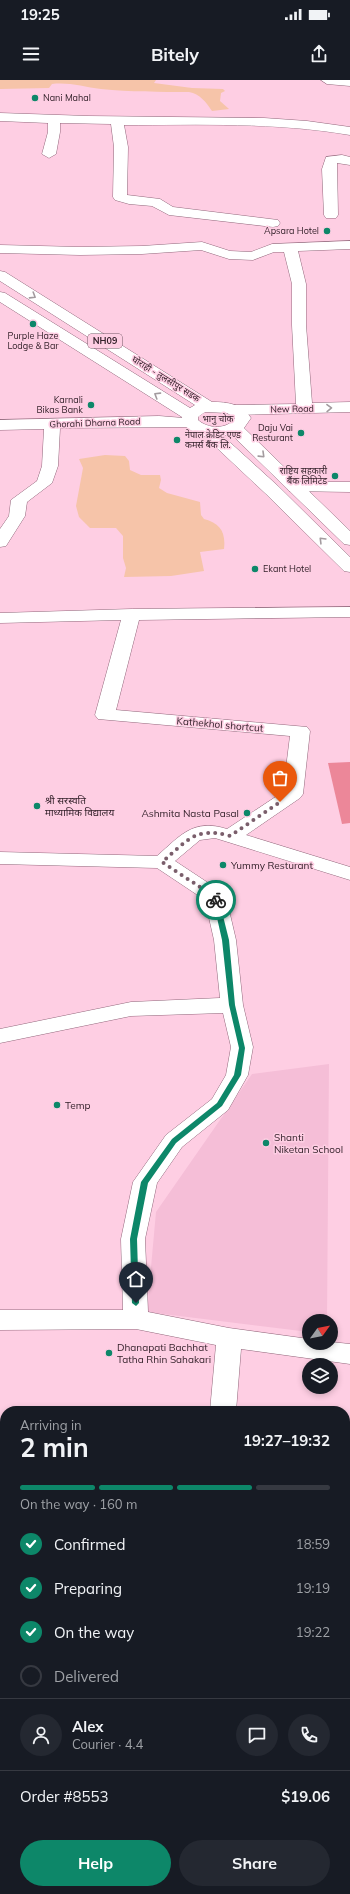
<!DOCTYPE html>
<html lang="en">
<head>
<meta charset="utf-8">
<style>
  body { margin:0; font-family:Mulish,"Noto Sans Devanagari",sans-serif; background:#242831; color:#f1f3f6; height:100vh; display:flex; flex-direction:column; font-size:15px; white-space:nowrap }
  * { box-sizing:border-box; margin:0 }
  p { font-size:13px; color:#9ea1a6 }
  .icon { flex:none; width:22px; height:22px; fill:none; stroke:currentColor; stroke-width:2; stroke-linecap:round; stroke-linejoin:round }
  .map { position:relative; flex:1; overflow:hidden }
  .sheet { position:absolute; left:0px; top:1326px; width:350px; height:488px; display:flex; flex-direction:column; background:#171b24; border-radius:16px 16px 0 0; box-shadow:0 2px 6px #0003 }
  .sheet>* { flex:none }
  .needle { width:26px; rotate:57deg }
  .fabs { position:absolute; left:302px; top:1234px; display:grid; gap:8px }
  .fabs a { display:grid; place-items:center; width:36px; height:36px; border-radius:50%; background:#171b24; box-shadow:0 2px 6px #0003; font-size:20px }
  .pin { position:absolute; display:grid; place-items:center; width:34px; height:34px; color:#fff; margin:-41px -17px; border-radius:50% 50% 50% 0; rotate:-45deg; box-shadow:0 0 4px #0007 }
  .pin .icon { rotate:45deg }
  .courier { position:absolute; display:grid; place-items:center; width:40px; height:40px; margin:-20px; border:3px solid #0d8769; border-radius:50%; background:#fff; color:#222; box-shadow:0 1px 5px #0007 }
  .headline em { font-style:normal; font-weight:700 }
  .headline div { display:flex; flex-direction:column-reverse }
  .headline { display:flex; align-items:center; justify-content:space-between; height:68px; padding:0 20px }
  h1 { font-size:26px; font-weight:700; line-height:30px }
  .bar { display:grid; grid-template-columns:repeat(4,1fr); gap:6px 4px; align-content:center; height:48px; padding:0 20px }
  .bar i { height:5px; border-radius:3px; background:#363941 }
  .bar .active { background:#0d8769 }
  .bar p { grid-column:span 4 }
  .line { display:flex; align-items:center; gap:10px; padding:0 20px; border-top:1px solid #363941 }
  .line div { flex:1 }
  .round { display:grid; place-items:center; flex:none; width:42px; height:42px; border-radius:21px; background:#242831 }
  ol { padding:0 20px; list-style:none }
  li { display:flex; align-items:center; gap:12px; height:44px }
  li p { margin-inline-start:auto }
  li .icon { padding:4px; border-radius:50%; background:#0d8769; color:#fff; stroke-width:4 }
  li:last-child { color:#9ea1a6 }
  li i { width:22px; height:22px; border:2px solid #363941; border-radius:50% }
  .button { display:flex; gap:8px; margin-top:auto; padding:8px 20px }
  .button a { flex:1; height:46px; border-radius:24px; background:#0d8769; color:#fff; font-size:16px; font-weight:700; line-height:46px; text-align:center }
  .button a+a { background:#242831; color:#f1f3f6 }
  .status { display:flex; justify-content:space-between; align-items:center; height:28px; padding:0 20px; background:#171b24; direction:ltr }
  .status svg { height:11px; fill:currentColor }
  header { display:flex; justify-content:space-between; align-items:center; height:52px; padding:0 20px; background:#171b24; font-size:18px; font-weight:700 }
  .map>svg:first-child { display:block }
  .built { fill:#f5bed7 }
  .green { fill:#f6c4a9 }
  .building { fill:#ec8799 }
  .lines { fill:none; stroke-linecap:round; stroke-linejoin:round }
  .street-casing { stroke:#92687c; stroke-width:1 }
  .primary-casing { stroke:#92687c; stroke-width:1 }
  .street { fill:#fff; fill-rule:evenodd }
  .primary { fill:#fff; fill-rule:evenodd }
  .oneway { stroke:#a39b9f }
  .route { fill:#0d8769 }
  .done { stroke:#7a5e6b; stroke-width:4; stroke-dasharray:0 7.2 }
  .poi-dot { fill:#0d8769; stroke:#fecee3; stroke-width:1.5 }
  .labels { text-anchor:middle; stroke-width:3; stroke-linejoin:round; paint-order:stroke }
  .far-poi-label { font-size:9px; fill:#33212a; stroke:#fecee3; text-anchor:end }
  .shield { fill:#fecee3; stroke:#705562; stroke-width:1 }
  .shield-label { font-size:9px; font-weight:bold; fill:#33212a }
  .far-street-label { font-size:9px; fill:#33212a; stroke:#fecee3 }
  .far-neighbourhood-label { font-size:9px; fill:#33212a; stroke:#fecee3 }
  .street-label { font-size:10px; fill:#33212a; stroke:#fecee3 }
  .poi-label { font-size:10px; fill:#33212a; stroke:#fecee3; text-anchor:start }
</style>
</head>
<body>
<div class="status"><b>19:25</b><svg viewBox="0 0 49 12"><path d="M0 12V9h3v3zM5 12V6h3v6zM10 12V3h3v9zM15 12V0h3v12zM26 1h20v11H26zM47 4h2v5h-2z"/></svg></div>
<header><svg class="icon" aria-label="menu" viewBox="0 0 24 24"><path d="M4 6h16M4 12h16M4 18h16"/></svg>Bitely<svg class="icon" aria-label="share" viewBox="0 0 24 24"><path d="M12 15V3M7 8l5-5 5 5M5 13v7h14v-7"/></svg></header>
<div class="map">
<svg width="350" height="1814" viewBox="0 0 350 1814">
  <rect width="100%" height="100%" fill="#fecee3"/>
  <path class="built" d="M 329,984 L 327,1241 L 309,1241 L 309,1252 L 147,1232 L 156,1132 L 252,994 Z"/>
  <g class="green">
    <path d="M 0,0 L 156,0 L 154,3 L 192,8 L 223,9 L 225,11 L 221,13 L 220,21 L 229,29 L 212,31 C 206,22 200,14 189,12 C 160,12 130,12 101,9 C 84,7 69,2 52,4 L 49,8 L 0,9 Z"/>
    <path d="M 105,375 L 125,376 L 129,381 L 130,390 L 141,395 L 160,395 L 161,400 L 159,408 L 167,413 L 200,422 L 201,435 L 204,439 C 220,443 226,452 224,469 L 200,472 L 204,491 L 171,496 L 124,497 L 126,488 L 123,478 L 123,456 L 116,448 L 90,448 L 79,437 L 76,426 L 83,388 L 79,379 Z"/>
  </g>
  <path class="building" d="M 350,682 L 350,743 L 342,744 L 328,683 Z"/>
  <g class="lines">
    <defs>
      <g id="street">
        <path d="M 321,0 L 350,0 L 350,6 L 327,4 Z"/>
        <path d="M 0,33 L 88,36 L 264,38 L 307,41 L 350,47 L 350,55 C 275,42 200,45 124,45 L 128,67 L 127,115 L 160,119 L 173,127 L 278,140 L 280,143 L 278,146 L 273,147 L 169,135 L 152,126 L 129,124 L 115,120 L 113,117 L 114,67 L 111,44 L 60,43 L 60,52 L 56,74 L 49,78 L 42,74 L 48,52 L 48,43 L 0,41 Z"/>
        <path d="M 342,75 L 350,77 L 350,85 L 337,83 L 338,135 L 336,138 L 326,138 L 324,135 L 322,89 L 326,77 Z"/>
        <path d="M 350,161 L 350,169 L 298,171 L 306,204 L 306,245 L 312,323 L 350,322 L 350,332 L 234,335 L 228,333 L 226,330 L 228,327 L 234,325 L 296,324 L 292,245 L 292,204 L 284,172 L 274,172 L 253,180 L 229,179 L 201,170 L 142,174 L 80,175 L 0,173 L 0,165 L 80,167 L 142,166 L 202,162 L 230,171 L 251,172 L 272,164 Z"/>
        <path d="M 159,336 L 196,339 L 198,342 L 196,345 L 190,347 L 60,348 L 58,386 L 52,403 L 27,422 L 25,436 L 6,466 L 0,467 L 0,449 L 9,436 L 11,420 L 37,401 L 42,386 L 44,349 L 0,350 L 0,340 Z"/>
        <path d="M 295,402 L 350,402 L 350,412 L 289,411 L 287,407 L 289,403 Z"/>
        <path d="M 350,527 L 350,537 L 139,540 L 116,630 L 307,647 L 310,651 L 303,714 L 300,718 L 246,755 L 350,787 L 350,800 L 215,758 L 200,760 L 175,781 L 222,812 L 226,817 L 236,860 L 243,925 L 253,967 L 248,995 L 228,1030 L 182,1067 L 157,1103 L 145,1159 L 148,1232 L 229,1248 L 309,1259 L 309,1263 L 331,1262 L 350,1264 L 350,1284 L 241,1269 L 236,1331 L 210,1331 L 216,1265 L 136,1249 L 0,1250 L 0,1230 L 123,1230 L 121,1159 L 133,1102 L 166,1055 L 212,1019 L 226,995 L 231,967 L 223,933 L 131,936 L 0,963 L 0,949 L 131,922 L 220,918 L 214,860 L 205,820 L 157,788 L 0,784 L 0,772 L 157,776 C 180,756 193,738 227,749 L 283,712 L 290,656 L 98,639 L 95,635 L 121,540 L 0,543 L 0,533 L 132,529 Z"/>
        <rect x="180" y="1809" width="32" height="5"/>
      </g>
      <path id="primary" d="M 0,191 L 5,192 L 212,322 C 228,322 242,324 251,338 L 244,348 L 350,451 L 350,465 L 344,464 L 231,354 L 223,356 L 278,406 L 350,477 L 350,492 L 344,491 L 266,414 L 202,354 C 193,352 182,348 182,337 L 0,222 L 0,212 L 5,213 L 190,328 L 195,325 L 0,201 ZM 205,332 L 227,333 L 235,338 C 227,350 208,349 198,340 L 198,337 Z"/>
    </defs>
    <use href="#street" class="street-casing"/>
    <use href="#primary" class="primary-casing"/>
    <use href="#street" class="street"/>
    <use href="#primary" class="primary"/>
  </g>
  <defs><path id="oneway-chevron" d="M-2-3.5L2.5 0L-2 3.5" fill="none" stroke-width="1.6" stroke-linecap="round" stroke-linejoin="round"/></defs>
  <g class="oneway">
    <use href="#oneway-chevron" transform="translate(33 216) rotate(32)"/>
    <use href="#oneway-chevron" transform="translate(157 315) rotate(-148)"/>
    <use href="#oneway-chevron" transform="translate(329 328) rotate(-1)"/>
    <use href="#oneway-chevron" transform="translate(262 375) rotate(44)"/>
    <use href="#oneway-chevron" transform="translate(322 460) rotate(-135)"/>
  </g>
  <path class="route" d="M 216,818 L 219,820 L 229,860 L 235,925 L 245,968 L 241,995 L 222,1026 L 176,1063 L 148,1103 L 137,1159 L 139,1223 L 136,1226 L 132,1223 L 130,1159 L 141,1102 L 172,1059 L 217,1023 L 234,995 L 239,968 L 229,925 L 222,860 L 213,820 Z"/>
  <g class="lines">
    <path class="done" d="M 216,820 L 215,817 L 162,782 C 187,761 195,746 230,756 L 280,722"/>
  </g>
  <g class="poi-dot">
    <circle cx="35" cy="18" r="4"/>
    <circle cx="327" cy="151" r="4"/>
    <circle cx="33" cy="244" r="4"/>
    <circle cx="91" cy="325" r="4"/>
    <circle cx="301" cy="353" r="4"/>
    <circle cx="177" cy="360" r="4"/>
    <circle cx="335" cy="396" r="4"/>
    <circle cx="255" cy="489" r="4"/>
    <circle cx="37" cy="726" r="4"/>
    <circle cx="247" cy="733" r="4"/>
    <circle cx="223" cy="785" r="4"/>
    <circle cx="57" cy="1025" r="4"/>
    <circle cx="266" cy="1063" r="4"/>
    <circle cx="109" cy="1273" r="4"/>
  </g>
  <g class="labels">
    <g class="far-poi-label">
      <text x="43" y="21" text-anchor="start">Nani Mahal</text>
      <text x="319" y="154">Apsara Hotel</text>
      <text x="33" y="259" text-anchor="middle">Purple Haze<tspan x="33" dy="10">Lodge &amp; Bar</tspan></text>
      <text x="83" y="323">Karnali<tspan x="83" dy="10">Bikas Bank</tspan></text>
      <text x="293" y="351">Daju Vai<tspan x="293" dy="10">Resturant</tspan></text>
      <text x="185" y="358" text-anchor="start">नेपाल क्रेडिट एण्ड<tspan x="185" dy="10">कमर्स बैंक लि.</tspan></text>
      <text x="327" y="394">राष्ट्रिय सहकारी<tspan x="327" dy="10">बैंक लिमिटेड</tspan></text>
      <text x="263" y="492" text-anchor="start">Ekant Hotel</text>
    </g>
    <rect class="shield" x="88" y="254" width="34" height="14" rx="3"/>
    <g class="shield-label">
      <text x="105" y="264">NH09</text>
    </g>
    <g class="far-street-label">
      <text transform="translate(166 299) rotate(32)" y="3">घोराही - तुलसीपुर सडक</text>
      <text transform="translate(292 329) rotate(-1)" y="3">New Road</text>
      <text transform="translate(95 343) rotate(-2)" y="3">Ghorahi Dharna Road</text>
    </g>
    <g class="far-neighbourhood-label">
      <text x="218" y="342">भानु चोक</text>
    </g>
    <g class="street-label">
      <text transform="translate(220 644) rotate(5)" y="4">Kathekhol shortcut</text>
    </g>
    <g class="poi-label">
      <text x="45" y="724">श्री सरस्वति<tspan x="45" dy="12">माध्यामिक विद्यालय</tspan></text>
      <text x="239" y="737" text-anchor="end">Ashmita Nasta Pasal</text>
      <text x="231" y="789">Yummy Resturant</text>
      <text x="65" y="1029">Temp</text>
      <text x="274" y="1061">Shanti<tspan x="274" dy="12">Niketan School</tspan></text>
      <text x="117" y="1271">Dhanapati Bachhat<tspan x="117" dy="12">Tatha Rhin Sahakari</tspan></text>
    </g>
  </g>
</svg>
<div class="fabs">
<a><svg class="needle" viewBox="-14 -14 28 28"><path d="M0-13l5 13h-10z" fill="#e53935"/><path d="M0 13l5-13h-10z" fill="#9ea1a6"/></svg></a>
<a><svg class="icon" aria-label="layers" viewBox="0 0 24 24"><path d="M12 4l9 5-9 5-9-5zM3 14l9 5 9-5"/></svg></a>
</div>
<div class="pin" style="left:280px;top:722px;background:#ea580c"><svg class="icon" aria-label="bag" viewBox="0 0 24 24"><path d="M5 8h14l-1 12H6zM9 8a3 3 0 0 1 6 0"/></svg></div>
<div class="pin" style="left:136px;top:1223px;background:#1f2937"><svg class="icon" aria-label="home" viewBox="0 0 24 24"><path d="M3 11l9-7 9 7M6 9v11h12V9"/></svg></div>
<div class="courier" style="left:216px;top:820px"><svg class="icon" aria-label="bike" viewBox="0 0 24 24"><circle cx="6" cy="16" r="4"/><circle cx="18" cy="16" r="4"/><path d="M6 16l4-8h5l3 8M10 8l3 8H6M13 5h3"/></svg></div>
<section class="sheet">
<div class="headline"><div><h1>2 min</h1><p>Arriving in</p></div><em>19:27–19:32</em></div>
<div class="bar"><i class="active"></i><i class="active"></i><i class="active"></i><i></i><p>On the way · 160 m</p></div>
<ol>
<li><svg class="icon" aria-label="check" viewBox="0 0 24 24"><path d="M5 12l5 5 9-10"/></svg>Confirmed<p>18:59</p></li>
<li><svg class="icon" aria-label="check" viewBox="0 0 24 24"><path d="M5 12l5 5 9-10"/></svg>Preparing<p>19:19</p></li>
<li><svg class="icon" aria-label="check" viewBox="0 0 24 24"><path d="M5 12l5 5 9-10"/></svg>On the way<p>19:22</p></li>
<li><i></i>Delivered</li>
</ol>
<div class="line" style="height:72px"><a class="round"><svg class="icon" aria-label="person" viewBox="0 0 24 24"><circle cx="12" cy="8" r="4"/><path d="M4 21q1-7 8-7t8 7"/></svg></a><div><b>Alex</b><p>Courier · 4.4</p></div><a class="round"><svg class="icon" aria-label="chat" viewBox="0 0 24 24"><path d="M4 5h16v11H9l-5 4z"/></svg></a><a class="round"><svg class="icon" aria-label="phone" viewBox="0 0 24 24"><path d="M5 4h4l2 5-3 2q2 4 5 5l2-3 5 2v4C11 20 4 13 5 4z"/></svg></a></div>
<div class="line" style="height:52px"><div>Order #8553</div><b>$19.06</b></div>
<div class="button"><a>Help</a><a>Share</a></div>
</section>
</div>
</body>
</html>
